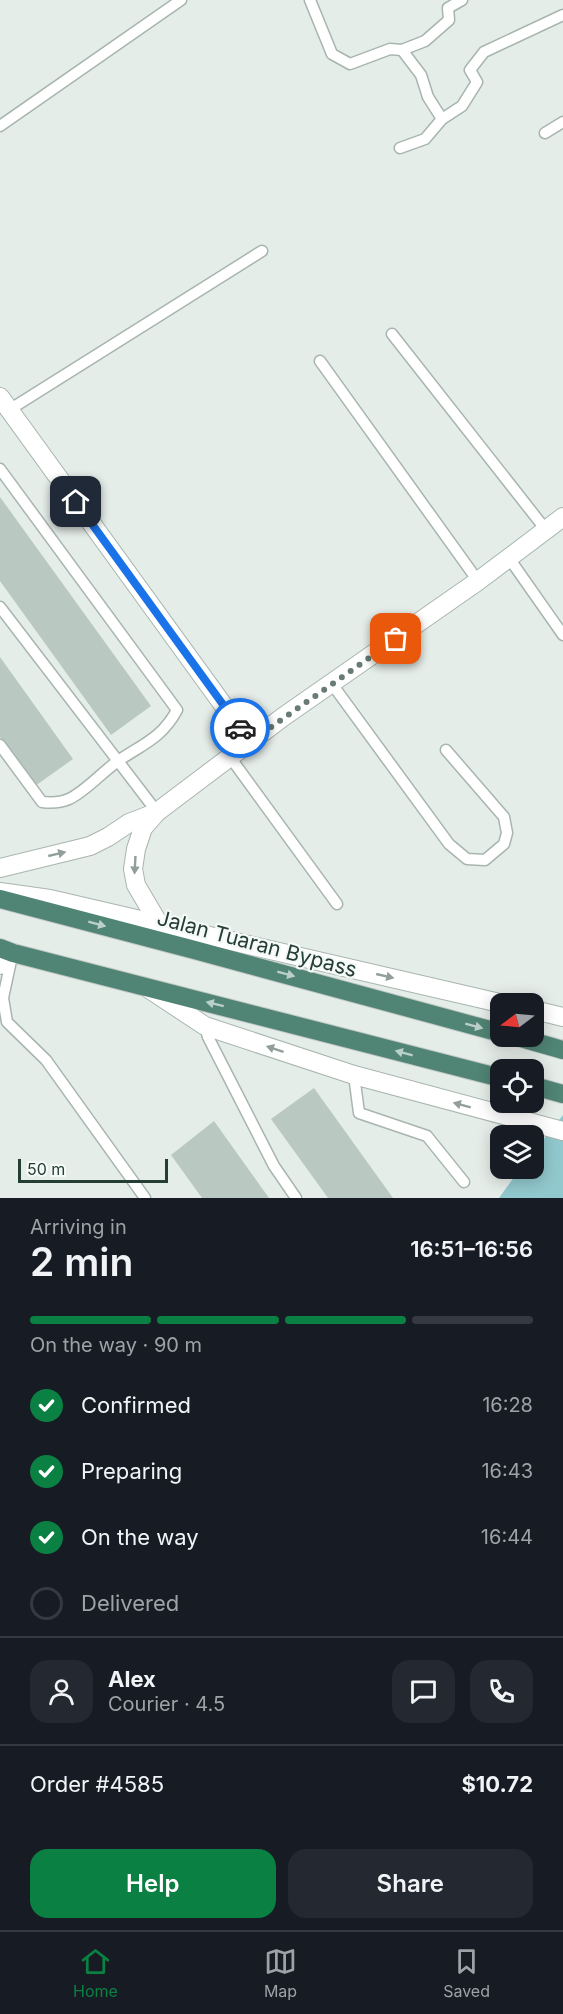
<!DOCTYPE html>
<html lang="en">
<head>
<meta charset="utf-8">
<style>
  body { margin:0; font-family:Inter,sans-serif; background:#242831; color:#f1f3f6; height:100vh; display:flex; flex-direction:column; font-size:22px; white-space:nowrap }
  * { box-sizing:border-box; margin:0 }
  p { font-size:20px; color:#9ea1a6 }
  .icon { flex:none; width:33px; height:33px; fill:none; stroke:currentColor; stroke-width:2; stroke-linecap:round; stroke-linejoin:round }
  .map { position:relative; height:1198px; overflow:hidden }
  .drawer { display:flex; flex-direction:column; background:#171b24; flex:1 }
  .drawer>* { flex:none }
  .needle { width:39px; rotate:254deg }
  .fabs { position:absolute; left:490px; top:993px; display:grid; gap:12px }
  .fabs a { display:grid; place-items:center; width:54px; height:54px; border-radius:12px; background:#171b24; box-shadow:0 3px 15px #0003; font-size:30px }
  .scale { position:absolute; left:18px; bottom:15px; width:150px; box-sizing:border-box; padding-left:6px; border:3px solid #253e35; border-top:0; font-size:16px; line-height:21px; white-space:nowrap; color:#253e35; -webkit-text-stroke:4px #f5f9f7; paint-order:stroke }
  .pin { position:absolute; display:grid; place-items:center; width:51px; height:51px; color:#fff; margin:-26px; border-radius:12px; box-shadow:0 3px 9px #0006 }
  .courier { position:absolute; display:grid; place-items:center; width:60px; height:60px; margin:-30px; border:4px solid #1a73e8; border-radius:50%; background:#fff; color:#222; box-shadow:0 2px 8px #0007 }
  .summary em { font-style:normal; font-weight:600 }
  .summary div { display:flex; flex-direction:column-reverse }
  .summary { display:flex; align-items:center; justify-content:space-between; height:102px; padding:0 30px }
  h1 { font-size:39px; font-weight:600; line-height:45px }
  .bar { display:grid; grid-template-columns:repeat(4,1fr); gap:9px 6px; align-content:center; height:72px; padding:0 30px }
  .bar i { height:8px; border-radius:4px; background:#363941 }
  .bar .active { background:#0b8043 }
  .bar p { grid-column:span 4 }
  .line { display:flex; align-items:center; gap:15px; padding:0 30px; border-top:2px solid #363941 }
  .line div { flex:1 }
  .round { display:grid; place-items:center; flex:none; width:63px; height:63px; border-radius:18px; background:#242831 }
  ol { padding:0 30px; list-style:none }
  li { display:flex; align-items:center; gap:18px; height:66px }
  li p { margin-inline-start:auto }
  li .icon { padding:6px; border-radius:50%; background:#0b8043; color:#fff; stroke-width:4 }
  li:last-child { color:#9ea1a6 }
  li i { width:33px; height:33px; border:3px solid #363941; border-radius:50% }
  .button { display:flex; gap:12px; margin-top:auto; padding:12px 30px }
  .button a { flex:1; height:69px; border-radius:18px; background:#0b8043; color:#fff; font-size:24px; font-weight:600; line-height:69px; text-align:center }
  .button a+a { background:#242831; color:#f1f3f6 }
  .tab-bar { display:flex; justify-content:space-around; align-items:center; height:84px; border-top:2px solid #363941; background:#171b24; font-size:16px; color:#9ea1a6 }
  .tab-bar a { display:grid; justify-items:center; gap:3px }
  .tab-bar .active { color:#0b8043 }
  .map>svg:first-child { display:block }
  .water { fill:#91c8cd }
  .building { fill:#bac8c2 }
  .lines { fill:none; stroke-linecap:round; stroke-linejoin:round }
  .service-casing { stroke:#a8b5af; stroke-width:13 }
  .minor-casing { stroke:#a8b5af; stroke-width:20 }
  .tertiary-casing { stroke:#a8b5af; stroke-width:20 }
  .trunk-casing { stroke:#c2c9c6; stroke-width:20 }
  .service { stroke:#fff; stroke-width:10 }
  .minor { stroke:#fff; stroke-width:18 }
  .tertiary { stroke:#fff; stroke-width:18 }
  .trunk { stroke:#508474; stroke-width:18 }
  .oneway { fill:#929e9a }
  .oneway2 { fill:#bbd0c9 }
  .done { stroke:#687b74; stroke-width:6; stroke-dasharray:0 10.8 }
  .route { stroke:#1a73e8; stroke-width:8 }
  .labels { text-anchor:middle; stroke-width:4.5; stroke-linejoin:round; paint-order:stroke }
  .street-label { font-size:21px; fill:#253e35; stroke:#f5f9f7 }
</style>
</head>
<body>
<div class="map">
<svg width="563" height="1198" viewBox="0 0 563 1198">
  <rect width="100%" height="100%" fill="#e5ede9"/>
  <path class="water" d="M 563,1115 L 563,1198 L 499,1198 L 520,1169 L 534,1168 L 534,1151 Z"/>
  <g class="building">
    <path d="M 0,497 L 151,706 L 111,735 L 0,581 Z"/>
    <path d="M 0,657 L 73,759 L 35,786 L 0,737 Z"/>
    <path d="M 314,1088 L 393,1198 L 328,1198 L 271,1119 Z"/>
    <path d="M 214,1121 L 269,1198 L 202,1198 L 171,1155 Z"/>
  </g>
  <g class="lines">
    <defs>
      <g id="service">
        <path d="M 310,0 L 332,54 L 350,64 L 390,49 L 402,50 L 425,41 L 449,20 L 448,8 L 462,0"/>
        <path d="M 402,50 L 421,75 L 428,97 L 442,119"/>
        <path d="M 0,126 L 181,0"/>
        <path d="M 545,133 L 563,122"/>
        <path d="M 400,148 L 425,139 L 442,119 L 462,106 L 477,82 L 470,70 L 484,52 L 563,15"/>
        <path d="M 392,334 L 546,530"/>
        <path d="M 320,361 L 478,581"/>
        <path d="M 9,410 L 262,251"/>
        <path d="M 0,469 L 177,710 C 162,738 143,744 118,761 C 102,772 86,791 69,799 C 60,803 51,803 42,802 L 0,745"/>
        <path d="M 509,558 L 563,635"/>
        <path d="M 0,607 L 157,812"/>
        <path d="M 332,684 L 449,844 L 467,859 L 485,860 L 504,844 L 507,833 L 504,817 L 446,750"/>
        <path d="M 230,757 L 337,904"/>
        <path d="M 12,956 L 3,998 L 7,1022 L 46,1060 L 145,1198"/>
        <path d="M 205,1026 L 208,1037 L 274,1166 L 296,1198"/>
        <path d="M 354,1075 L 359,1113 L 427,1136 L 464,1182"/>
      </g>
      <path id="minor" d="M 0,965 L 13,953"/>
      <g id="tertiary">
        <path d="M 0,397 L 250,742"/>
        <path d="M 0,868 L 90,846 L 108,837 L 129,823 L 155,813"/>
        <path d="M 0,892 L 50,899 L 504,1004"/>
        <path d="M 159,924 L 136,885 L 133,869 L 136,849 L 143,828 L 157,812 L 283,717 L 478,581 L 563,517"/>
        <path d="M 149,989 L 205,1026 L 354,1075 L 563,1131"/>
        <path d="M 534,1010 L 563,1017"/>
      </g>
      <g id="trunk">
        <path d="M 0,899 L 191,949 L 501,1033"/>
        <path d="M 0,948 L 13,953 L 501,1078"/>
        <path d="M 514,1036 L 563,1050"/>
        <path d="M 534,1086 L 563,1094"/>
      </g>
    </defs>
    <use href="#service" class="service-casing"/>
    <use href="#minor" class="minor-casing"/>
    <use href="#tertiary" class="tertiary-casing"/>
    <use href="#trunk" class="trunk-casing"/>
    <use href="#service" class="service"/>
    <use href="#minor" class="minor"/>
    <use href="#tertiary" class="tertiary"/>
    <use href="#trunk" class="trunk"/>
  </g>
  <defs><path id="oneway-solid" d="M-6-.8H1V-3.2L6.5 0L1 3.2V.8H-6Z" transform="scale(1.5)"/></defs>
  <g class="oneway">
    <use href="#oneway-solid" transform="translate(57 854) rotate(-13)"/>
    <use href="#oneway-solid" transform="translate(135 865) rotate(93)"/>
    <use href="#oneway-solid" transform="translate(385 976) rotate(13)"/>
    <use href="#oneway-solid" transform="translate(275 1049) rotate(-162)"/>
    <use href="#oneway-solid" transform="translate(462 1105) rotate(-165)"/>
  </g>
  <g class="oneway2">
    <use href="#oneway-solid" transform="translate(97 924) rotate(15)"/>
    <use href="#oneway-solid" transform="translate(286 974) rotate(15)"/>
    <use href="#oneway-solid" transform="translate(215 1004) rotate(-166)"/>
    <use href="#oneway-solid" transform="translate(474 1026) rotate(15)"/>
    <use href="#oneway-solid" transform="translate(404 1053) rotate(-165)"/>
  </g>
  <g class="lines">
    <path class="done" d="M 240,728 L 250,742 L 396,639"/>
    <path class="route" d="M 76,502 L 240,728"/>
  </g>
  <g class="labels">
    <g class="street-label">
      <text transform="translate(257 944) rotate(15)" y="7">Jalan Tuaran Bypass</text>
    </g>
  </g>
</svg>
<div class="fabs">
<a><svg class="needle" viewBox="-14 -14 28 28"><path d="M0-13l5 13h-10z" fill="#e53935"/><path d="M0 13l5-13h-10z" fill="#9ea1a6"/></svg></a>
<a><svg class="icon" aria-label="locate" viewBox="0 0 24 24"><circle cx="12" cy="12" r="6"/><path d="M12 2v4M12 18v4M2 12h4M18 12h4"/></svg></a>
<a><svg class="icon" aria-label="layers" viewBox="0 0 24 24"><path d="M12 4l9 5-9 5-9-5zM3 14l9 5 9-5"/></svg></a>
</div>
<div class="scale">50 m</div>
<div class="pin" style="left:396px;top:639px;background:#ea580c"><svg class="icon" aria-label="bag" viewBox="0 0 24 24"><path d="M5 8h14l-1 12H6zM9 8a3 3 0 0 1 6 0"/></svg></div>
<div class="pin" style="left:76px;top:502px;background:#1f2937"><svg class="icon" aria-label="home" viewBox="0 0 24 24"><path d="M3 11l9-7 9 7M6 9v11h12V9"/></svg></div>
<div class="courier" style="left:240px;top:728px"><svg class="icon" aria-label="car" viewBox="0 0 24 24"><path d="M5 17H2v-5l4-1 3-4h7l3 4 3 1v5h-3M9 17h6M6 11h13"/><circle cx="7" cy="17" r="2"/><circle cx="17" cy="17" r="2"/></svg></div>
</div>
<section class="drawer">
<div class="summary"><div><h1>2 min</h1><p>Arriving in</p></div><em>16:51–16:56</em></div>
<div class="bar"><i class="active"></i><i class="active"></i><i class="active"></i><i></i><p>On the way · 90 m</p></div>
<ol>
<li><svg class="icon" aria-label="check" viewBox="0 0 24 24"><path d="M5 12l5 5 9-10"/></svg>Confirmed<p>16:28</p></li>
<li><svg class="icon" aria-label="check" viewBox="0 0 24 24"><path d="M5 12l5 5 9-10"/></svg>Preparing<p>16:43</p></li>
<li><svg class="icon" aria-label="check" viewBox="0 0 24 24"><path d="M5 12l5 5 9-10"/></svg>On the way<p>16:44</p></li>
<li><i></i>Delivered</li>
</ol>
<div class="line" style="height:108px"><a class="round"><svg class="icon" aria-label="person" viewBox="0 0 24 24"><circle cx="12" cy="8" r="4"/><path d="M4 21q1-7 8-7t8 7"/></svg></a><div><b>Alex</b><p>Courier · 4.5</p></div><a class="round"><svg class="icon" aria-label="chat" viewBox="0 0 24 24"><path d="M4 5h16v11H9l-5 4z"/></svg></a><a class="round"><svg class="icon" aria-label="phone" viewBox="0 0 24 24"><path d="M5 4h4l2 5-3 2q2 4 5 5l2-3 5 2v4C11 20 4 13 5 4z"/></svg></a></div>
<div class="line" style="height:78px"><div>Order #4585</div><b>$10.72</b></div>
<div class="button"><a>Help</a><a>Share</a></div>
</section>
<nav class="tab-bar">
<a class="active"><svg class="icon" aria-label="home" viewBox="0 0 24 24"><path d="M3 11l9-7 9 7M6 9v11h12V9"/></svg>Home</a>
<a><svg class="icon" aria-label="map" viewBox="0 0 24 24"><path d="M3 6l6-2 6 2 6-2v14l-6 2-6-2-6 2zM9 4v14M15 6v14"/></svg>Map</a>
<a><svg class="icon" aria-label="saved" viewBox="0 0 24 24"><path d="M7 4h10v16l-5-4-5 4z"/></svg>Saved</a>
</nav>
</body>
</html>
